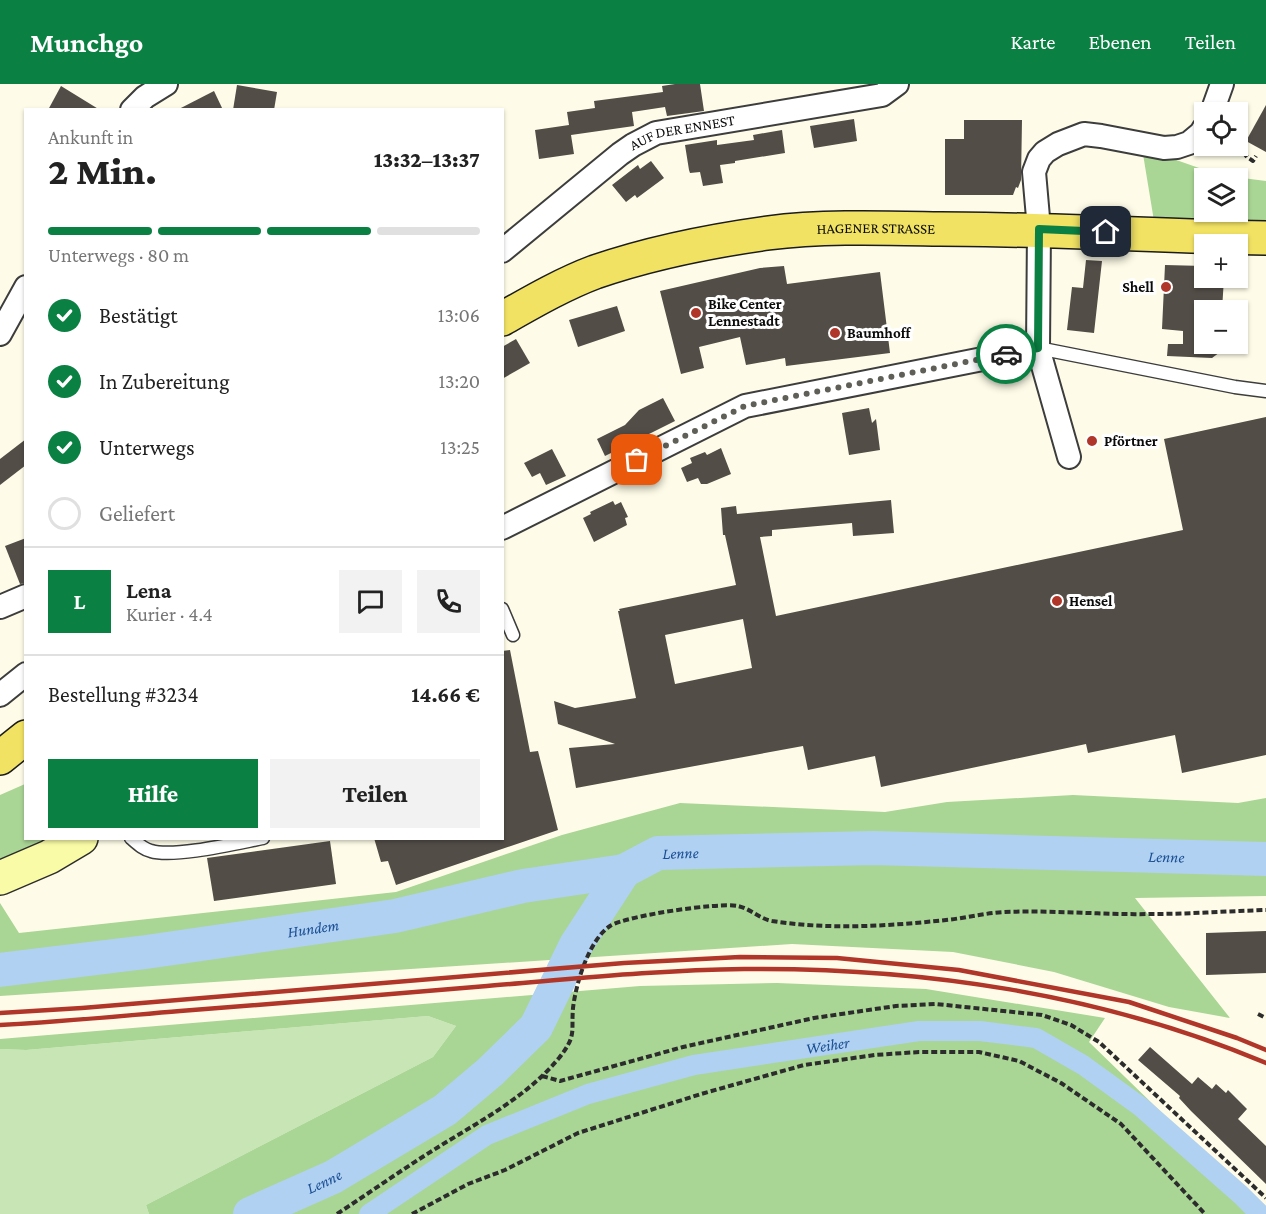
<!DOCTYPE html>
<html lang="de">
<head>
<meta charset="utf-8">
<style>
  body { margin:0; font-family:"Crimson Pro",serif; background:#f2f2f2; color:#222; height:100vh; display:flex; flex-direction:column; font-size:22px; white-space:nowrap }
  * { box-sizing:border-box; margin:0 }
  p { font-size:20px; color:#767676 }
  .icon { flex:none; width:33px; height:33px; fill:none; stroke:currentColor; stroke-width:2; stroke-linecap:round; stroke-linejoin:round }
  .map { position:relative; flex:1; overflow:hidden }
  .panel { position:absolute; left:24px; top:24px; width:480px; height:732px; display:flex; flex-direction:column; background:#fff; border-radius:0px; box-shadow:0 2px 4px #0004 }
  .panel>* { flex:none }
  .fabs { position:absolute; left:1194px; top:18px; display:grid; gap:12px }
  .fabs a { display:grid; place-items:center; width:54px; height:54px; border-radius:0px; background:#fff; box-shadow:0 2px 4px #0004; font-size:30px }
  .pin { position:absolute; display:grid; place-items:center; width:51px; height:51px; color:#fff; margin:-26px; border-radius:12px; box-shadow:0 3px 9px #0006 }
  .courier { position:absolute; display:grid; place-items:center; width:60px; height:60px; margin:-30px; border:4px solid #0b8043; border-radius:50%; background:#fff; color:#222; box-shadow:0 2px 8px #0007 }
  .overview em { font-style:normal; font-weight:800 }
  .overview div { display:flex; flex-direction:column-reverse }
  .overview { display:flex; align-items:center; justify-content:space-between; height:102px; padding:0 24px }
  h1 { font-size:39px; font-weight:800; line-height:45px }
  .bar { display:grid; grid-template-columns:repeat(4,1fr); gap:9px 6px; align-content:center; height:72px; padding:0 24px }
  .bar i { height:8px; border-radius:4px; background:#e0e0e0 }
  .bar .on { background:#0b8043 }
  .bar p { grid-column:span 4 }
  .line { display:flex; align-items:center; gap:15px; padding:0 24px; border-top:2px solid #e0e0e0 }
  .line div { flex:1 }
  .round { display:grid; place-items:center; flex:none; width:63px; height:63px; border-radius:0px; background:#f2f2f2 }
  ol { padding:0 24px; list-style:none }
  li { display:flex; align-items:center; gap:18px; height:66px }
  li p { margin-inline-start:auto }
  li .icon { padding:6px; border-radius:50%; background:#0b8043; color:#fff; stroke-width:4 }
  li:last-child { color:#767676 }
  li i { width:33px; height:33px; border:3px solid #e0e0e0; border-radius:50% }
  .cta { display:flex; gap:12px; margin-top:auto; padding:12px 24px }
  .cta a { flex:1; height:69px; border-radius:0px; background:#0b8043; color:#fff; font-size:24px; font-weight:800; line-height:69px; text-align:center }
  .cta a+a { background:#f2f2f2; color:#222 }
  header { display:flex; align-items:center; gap:36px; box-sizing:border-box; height:84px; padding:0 30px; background:#0b8043; color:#fff }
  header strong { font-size:28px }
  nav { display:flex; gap:33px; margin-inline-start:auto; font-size:21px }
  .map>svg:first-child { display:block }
  .green { fill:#c7e5b5 }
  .forest { fill:#a9d595; fill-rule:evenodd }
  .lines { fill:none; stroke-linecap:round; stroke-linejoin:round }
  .canal { stroke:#b0d1f2; stroke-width:20 }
  .river { stroke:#b0d1f2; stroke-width:34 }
  .building { fill:#524d47; fill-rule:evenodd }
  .service-casing { stroke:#3d3d3d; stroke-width:15 }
  .minor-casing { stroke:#3d3d3d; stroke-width:26 }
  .secondary-casing { stroke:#2c2c2c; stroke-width:36 }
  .primary-casing { stroke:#1b1b1b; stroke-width:36 }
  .path { stroke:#2c2c2c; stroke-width:4; stroke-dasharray:6 3; stroke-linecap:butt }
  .service { stroke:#fff; stroke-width:12 }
  .minor { stroke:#fff; stroke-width:22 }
  .secondary { stroke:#f9fba6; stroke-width:33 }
  .primary { stroke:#f1e264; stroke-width:33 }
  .rail { stroke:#b1362a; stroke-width:4.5 }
  .done { stroke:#5f5f58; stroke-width:6; stroke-dasharray:0 10.8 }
  .route { stroke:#0b8043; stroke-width:8 }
  .poi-dot { fill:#b1362a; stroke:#fff; stroke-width:2 }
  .labels { text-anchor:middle; stroke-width:6; stroke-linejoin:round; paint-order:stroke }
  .street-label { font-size:15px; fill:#0a0a0a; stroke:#fff }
  .poi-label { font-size:15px; font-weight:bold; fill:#0a0a0a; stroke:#fff; text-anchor:start }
  .water-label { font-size:16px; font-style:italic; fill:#1b4f94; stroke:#fff }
</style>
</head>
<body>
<header>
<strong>Munchgo</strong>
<nav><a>Karte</a><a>Ebenen</a><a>Teilen</a></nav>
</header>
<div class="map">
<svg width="1266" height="1130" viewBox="0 0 1266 1130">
  <rect width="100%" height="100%" fill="#fefce8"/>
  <path class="green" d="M 428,932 L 456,942 L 433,973 L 146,1121 L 149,1130 L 0,1130 L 0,965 L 26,966 Z"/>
  <g class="forest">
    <path d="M 1142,64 L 1219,91 L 1266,97 L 1266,143 L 1154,137 ZM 1204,94 L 1238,94 L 1238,128 L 1204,128 Z"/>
    <path d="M 25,700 L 26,754 L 51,755 L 0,777 L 0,711 Z"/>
    <path d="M 1073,711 L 1238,719 L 1266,714 L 1266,812 L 1135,814 L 1230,934 L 1169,923 L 1054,888 L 953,868 L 792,860 L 0,912 L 0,819 L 19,849 L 396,808 L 562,751 L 680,719 L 885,728 L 947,718 Z"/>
    <path d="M 777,899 L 926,905 L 1105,934 L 1089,958 L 1266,1130 L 149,1130 L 146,1121 L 433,973 L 456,942 L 428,932 L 26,966 L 0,965 L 0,955 L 640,902 Z"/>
  </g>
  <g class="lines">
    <path class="canal" id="s1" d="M 369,1130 L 487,1051 L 588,1010 L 694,981 L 919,947 L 980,947 L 1036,954 L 1083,981 L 1141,1023 L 1241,1111 L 1260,1130"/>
    <g class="river">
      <path id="s2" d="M 0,886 L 146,868 L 395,832 L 523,802 L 624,787"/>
      <path id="s3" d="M 250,1130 L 333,1093 L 445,1026 L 490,988 L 536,943 L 576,861 L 624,787 L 658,769 L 873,764 L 1266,775"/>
    </g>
  </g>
  <g class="building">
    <path d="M 675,0 L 700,0 L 704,27 L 667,32 L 665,23 L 632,28 L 634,42 L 571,51 L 574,70 L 539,75 L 535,46 L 569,41 L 567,28 L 595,24 L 594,17 L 663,8 L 662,2 Z"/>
    <path d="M 237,1 L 277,8 L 274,26 L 233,26 Z"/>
    <path d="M 61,2 L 100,26 L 48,26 Z"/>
    <path d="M 214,7 L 223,26 L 177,26 Z"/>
    <path d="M 1266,21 L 1266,68 L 1246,57 Z"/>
    <path d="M 854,35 L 857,57 L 814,64 L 810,42 Z"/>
    <path d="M 964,36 L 1022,36 L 1021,96 L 1018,104 L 1016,103 L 1013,111 L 945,111 L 945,55 L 964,55 Z"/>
    <path d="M 782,46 L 785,69 L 735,77 L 735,79 L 720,81 L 723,99 L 703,102 L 700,88 L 690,89 L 689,86 L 685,61 L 717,56 L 717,61 L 754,56 L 753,51 Z"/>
    <path d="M 651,77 L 664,94 L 637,114 L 635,111 L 626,118 L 612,101 L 638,81 L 640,85 Z"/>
    <path d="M 1086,176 L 1102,177 L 1094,249 L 1067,246 L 1072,203 L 1083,204 Z"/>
    <path d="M 1165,181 L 1204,182 L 1204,194 L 1224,194 L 1222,226 L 1204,226 L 1204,260 L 1231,260 L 1212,274 L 1167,272 L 1168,260 L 1183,260 L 1183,247 L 1162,245 Z"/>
    <path d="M 784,182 L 787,200 L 880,188 L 890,269 L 786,282 L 785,274 L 746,281 L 740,253 L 699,263 L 704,284 L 681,290 L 660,207 L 760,184 Z"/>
    <path d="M 617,222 L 625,247 L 578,263 L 569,236 Z"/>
    <path d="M 516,255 L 530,279 L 502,295 L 502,263 Z"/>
    <path d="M 663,314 L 675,337 L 605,372 L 597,355 L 625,341 L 639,326 Z"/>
    <path d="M 869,324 L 872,339 L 876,335 L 880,366 L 849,371 L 842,329 Z"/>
    <path d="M 1266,333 L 1266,671 L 1182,689 L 1175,651 L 1088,669 L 1086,660 L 881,703 L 875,672 L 808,686 L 803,662 L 576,704 L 569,664 L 615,660 L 558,640 L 554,617 L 575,624 L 636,614 L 618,527 L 620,527 L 619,525 L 736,501 L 725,451 L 723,451 L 721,424 L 736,422 L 737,430 L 891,416 L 894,449 L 853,452 L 852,439 L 772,446 L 772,452 L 760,453 L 776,532 L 1183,446 L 1164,355 ZM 743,535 L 752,584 L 675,600 L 665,551 Z"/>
    <path d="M 26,355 L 26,381 L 0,401 L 0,375 Z"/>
    <path d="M 721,364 L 731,390 L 707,400 L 701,400 L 698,394 L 687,398 L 681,384 L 692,379 L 690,374 L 705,368 L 707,371 Z"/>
    <path d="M 552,365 L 566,392 L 546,401 L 540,389 L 532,393 L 524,379 Z"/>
    <path d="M 613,417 L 615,421 L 621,418 L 628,433 L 625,434 L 627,441 L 594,458 L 583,434 L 591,430 L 590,428 Z"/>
    <path d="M 26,454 L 26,499 L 20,500 L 5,462 Z"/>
    <path d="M 510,566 L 530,668 L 538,667 L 558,746 L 396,801 L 388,777 L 381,778 L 374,754 L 502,754 L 502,567 Z"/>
    <path d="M 330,757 L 336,800 L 214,817 L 207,774 Z"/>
    <path d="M 1266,847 L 1266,889 L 1206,891 L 1206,849 Z"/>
    <path d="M 1150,963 L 1192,1000 L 1198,993 L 1212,1005 L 1216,1000 L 1226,1009 L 1228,1006 L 1247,1025 L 1238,1035 L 1266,1062 L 1266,1100 L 1191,1027 L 1179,1014 L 1180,1012 L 1138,976 Z"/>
  </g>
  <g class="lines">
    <defs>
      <g id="service">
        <path d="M 1038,264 L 1235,303 L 1266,307"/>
        <path d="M 502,525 L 513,551"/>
        <path d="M 131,754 C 138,760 143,765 151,767 C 174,774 237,759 263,754"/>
      </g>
      <g id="minor">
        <path d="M 132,26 L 145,13 L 166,0"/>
        <path d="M 1212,28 L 1222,0"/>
        <path id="s4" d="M 502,167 L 620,70 L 633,61 L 656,49 L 882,11 L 897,0"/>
        <path d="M 0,250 L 26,203"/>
        <path d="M 1069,373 L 1038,264 L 1039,145 L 1034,88 L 1039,75 L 1045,68 L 1058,60 L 1084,50 L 1101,52 L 1164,64 L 1177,63 L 1189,59 L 1201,49 L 1204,44"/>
        <path d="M 502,444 L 745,322 L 1038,264"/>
        <path d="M 0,523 L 26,512"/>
        <path d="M 0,611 L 26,590"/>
      </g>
      <path id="secondary" d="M 0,794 L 49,773 L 81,754"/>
      <g id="primary">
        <path id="s5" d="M 502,235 C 532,218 563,200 595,188 C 650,169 710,157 768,149 C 824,142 883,144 940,145 C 1049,145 1157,152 1266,154"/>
        <path d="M 0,674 L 26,653"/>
      </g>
    </defs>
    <use href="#service" class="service-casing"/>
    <use href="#minor" class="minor-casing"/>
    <use href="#secondary" class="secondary-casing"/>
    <use href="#primary" class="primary-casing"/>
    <g class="path">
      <path d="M 1238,31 L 1241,24"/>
      <path d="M 1238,61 L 1247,73 L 1253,77 L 1256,72"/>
      <path d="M 1258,930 L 1266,934"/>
      <path d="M 542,992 L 560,997 L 683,963 L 814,934 L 896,922 L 936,920 L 1042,931 L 1071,941 L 1099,958 L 1266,1114"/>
      <path d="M 337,1130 C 369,1109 400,1087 432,1067 C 476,1039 525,1015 559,974 C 577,951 571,949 573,924 C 576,899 589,856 610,842 C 625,832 719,818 738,822 C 751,825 760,835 772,837 C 829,846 889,842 946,836 C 966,834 985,829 1005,828 C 1054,826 1103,831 1152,830 C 1190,830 1228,827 1266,826"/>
      <path d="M 412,1130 L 468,1100 L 505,1086 L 578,1049 L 701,1010 L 804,981 L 875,971 L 919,968 L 979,968 L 1019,977 L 1061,999 L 1121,1040 L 1205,1130"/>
    </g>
    <use href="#service" class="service"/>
    <use href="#minor" class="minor"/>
    <use href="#secondary" class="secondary"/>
    <use href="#primary" class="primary"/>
    <g class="rail">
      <path d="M 0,929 L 82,924 L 624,879 L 740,873 L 837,874 L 959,886 L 1129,918 L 1237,954 L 1266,966"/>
      <path d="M 0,941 C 60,938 120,932 180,927 C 282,919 385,911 487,902 C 573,895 658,886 744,885 C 921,883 1102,910 1266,979"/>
    </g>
  </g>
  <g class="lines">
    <path class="done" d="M 637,376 L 745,322 L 1006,270"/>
    <path class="route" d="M 1006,270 L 1038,264 L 1039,145 L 1106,148"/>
  </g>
  <g class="poi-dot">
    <circle cx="1166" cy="203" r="6"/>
    <circle cx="696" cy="229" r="6"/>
    <circle cx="835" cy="249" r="6"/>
    <circle cx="1092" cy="357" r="6"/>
    <circle cx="1057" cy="517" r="6"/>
  </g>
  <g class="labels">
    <g class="street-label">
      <text dy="5" stroke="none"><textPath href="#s4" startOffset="220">AUF DER ENNEST</textPath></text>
      <text dy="5" stroke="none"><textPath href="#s5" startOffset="390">HAGENER STRASSE</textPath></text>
    </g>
    <g class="poi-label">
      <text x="1154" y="208" text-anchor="end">Shell</text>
      <text x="708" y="225">Bike Center<tspan x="708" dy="17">Lennestadt</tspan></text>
      <text x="847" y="254">Baumhoff</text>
      <text x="1104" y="362">Pförtner</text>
      <text x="1069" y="522">Hensel</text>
    </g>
    <g class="water-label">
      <text dy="6" stroke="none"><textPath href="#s3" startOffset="585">Lenne</textPath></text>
      <text dy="6" stroke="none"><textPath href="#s3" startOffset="1071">Lenne</textPath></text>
      <text dy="6" stroke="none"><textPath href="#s2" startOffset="316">Hundem</textPath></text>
      <text dy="6" stroke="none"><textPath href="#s1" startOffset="496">Weiher</textPath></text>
      <text dy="6" stroke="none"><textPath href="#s3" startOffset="81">Lenne</textPath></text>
    </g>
  </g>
</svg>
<div class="fabs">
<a><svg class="icon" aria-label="locate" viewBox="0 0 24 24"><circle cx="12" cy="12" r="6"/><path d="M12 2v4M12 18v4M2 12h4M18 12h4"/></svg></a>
<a><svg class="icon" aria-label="layers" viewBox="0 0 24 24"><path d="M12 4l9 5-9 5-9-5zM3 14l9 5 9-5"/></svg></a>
<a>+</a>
<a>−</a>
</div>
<div class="pin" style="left:637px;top:376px;background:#ea580c"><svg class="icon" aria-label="bag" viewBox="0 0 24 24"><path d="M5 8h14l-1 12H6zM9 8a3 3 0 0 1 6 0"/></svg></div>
<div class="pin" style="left:1106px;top:148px;background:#1f2937"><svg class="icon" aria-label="home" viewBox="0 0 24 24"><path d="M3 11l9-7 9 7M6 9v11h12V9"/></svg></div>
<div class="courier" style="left:1006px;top:270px"><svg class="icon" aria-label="car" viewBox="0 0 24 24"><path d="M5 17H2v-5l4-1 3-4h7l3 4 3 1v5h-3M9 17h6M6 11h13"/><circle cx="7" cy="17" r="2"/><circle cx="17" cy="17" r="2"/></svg></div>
<section class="panel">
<div class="overview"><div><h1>2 Min.</h1><p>Ankunft in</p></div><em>13:32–13:37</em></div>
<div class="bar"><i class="on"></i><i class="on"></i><i class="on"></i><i></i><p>Unterwegs · 80 m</p></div>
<ol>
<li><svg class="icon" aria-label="check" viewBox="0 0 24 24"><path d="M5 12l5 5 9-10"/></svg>Bestätigt<p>13:06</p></li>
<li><svg class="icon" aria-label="check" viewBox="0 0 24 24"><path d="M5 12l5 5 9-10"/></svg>In Zubereitung<p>13:20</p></li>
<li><svg class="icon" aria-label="check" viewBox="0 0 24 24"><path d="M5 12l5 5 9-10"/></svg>Unterwegs<p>13:25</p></li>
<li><i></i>Geliefert</li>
</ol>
<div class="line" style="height:108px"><b class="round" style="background:#0b8043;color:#fff">L</b><div><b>Lena</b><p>Kurier · 4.4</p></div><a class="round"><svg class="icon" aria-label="chat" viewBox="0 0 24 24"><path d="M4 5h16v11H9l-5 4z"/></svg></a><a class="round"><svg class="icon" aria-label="phone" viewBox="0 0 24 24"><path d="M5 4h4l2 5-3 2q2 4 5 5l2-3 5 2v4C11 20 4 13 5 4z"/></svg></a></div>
<div class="line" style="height:78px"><div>Bestellung #3234</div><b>14.66 €</b></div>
<div class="cta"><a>Hilfe</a><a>Teilen</a></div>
</section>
</div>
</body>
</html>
